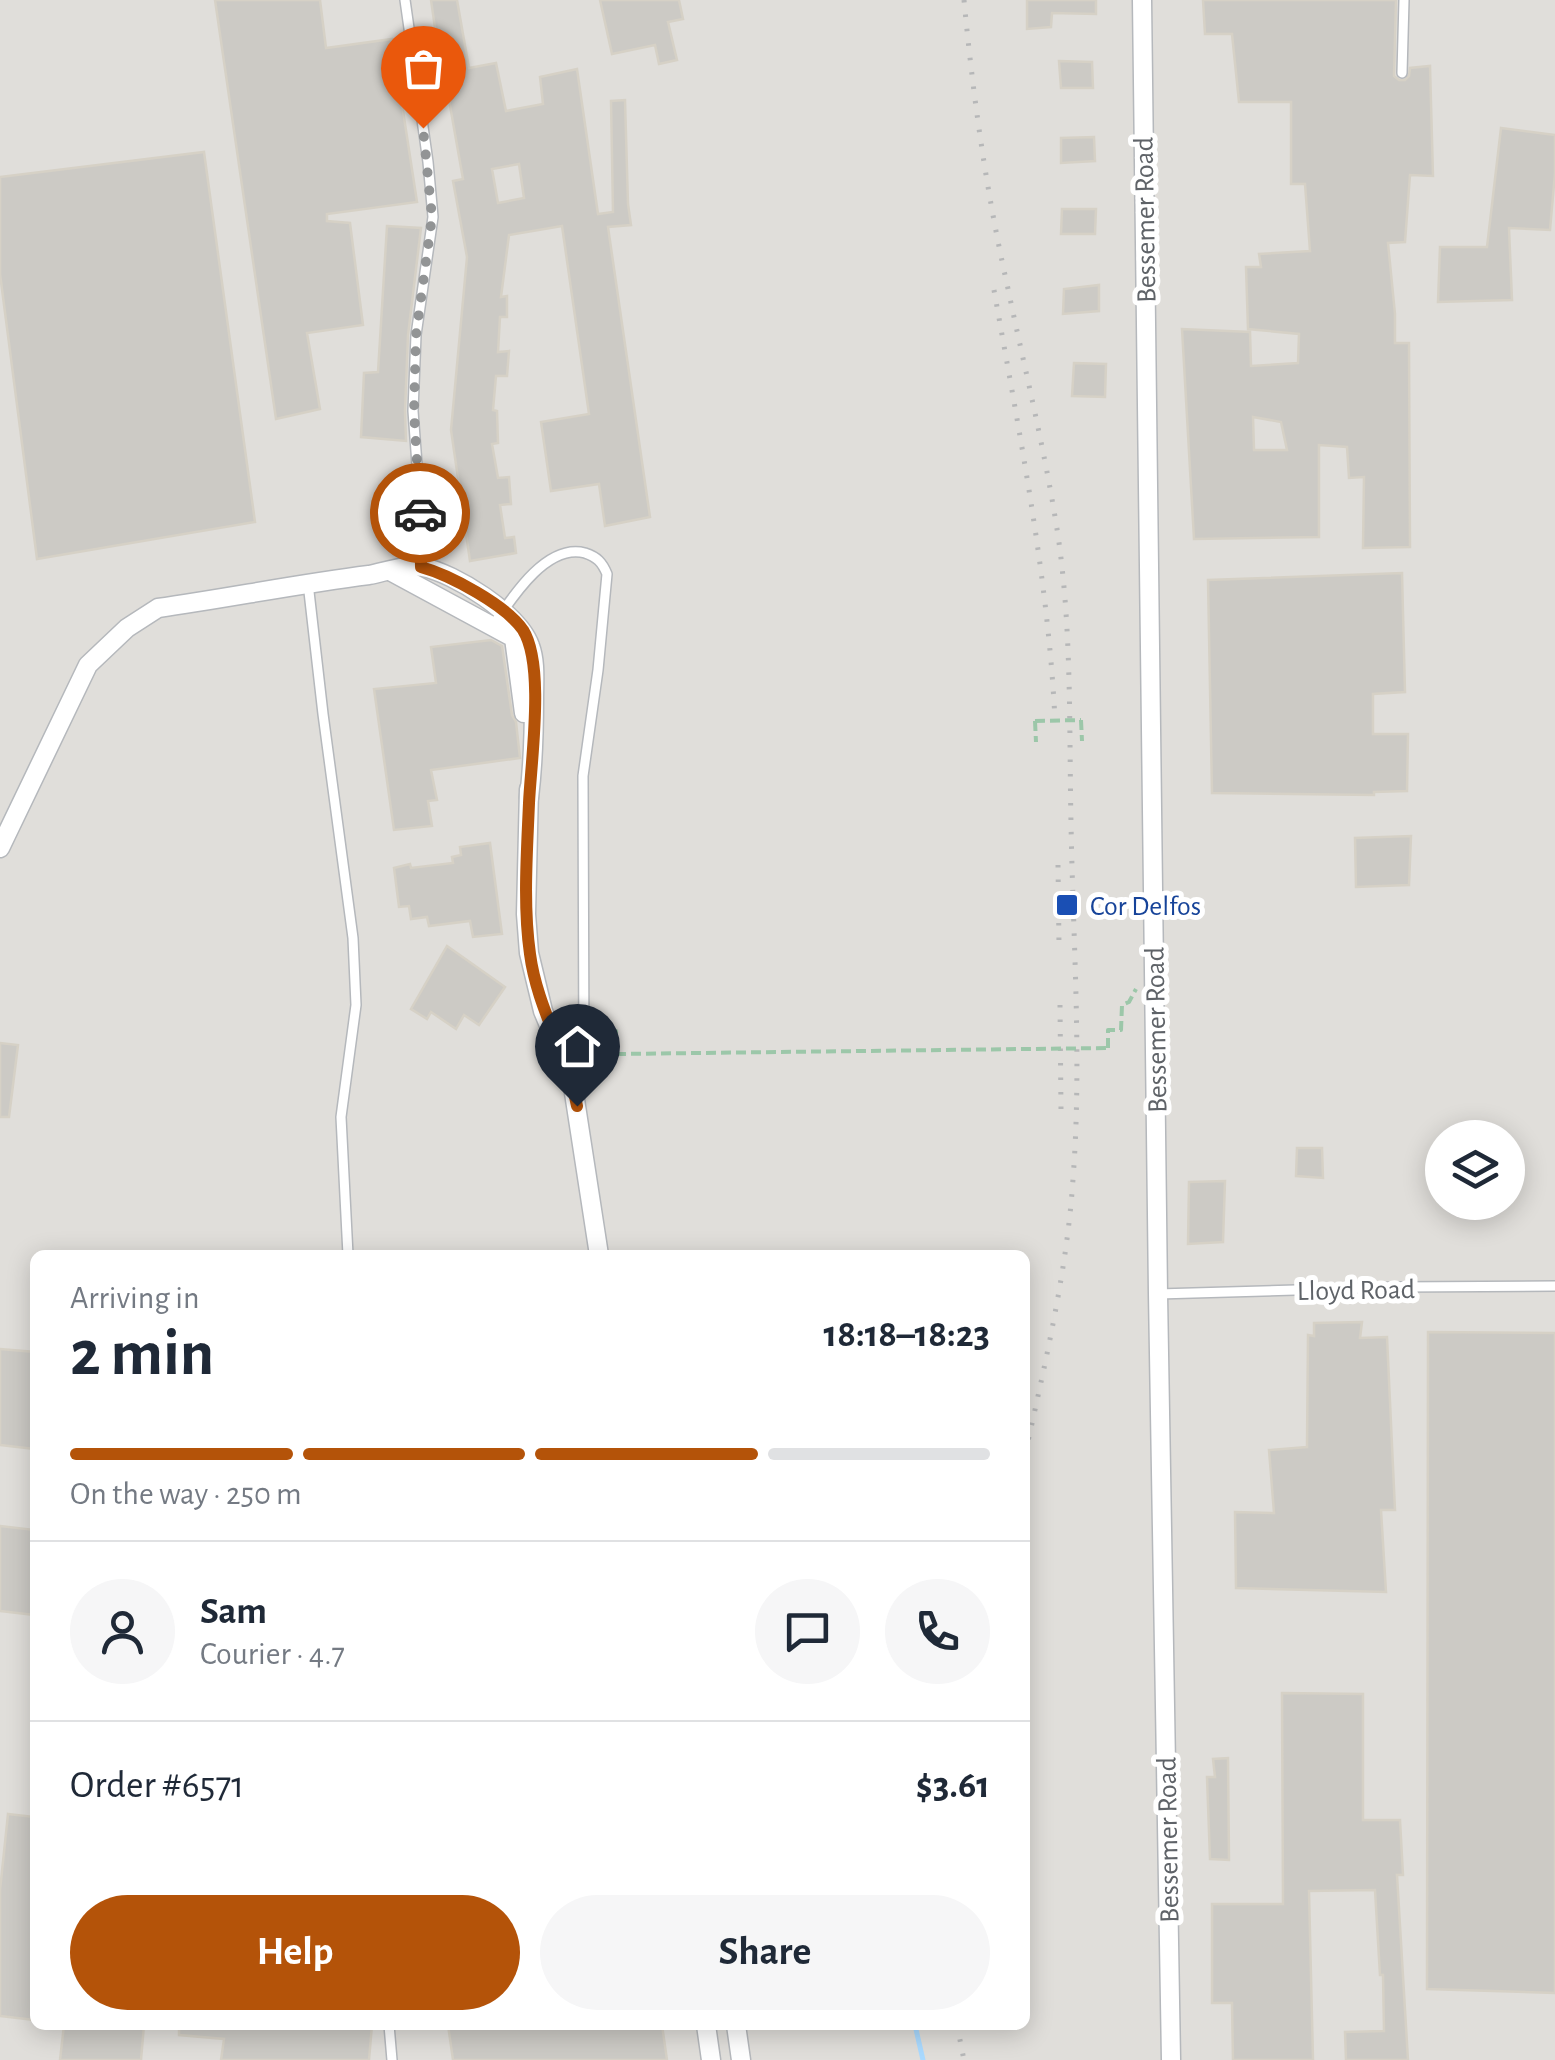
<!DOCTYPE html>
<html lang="en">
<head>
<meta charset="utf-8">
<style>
  body { margin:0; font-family:"Alegreya Sans",sans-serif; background:#f6f6f7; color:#1f2937; height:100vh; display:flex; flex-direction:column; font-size:38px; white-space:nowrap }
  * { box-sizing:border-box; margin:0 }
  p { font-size:32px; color:#747a83 }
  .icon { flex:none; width:55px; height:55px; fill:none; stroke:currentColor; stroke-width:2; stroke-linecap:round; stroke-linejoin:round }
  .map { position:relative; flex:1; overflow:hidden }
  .panel { position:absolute; left:30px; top:1250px; width:1000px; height:780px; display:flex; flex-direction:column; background:#fff; border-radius:15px; box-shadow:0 5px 25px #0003 }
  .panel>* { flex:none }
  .fabs { position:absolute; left:1425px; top:1120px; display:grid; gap:20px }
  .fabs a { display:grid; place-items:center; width:100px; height:100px; border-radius:50%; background:#fff; box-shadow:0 5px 25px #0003; font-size:50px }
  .pin { position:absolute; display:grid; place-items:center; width:85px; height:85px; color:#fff; margin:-102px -42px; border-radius:50% 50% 50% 0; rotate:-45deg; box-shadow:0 0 10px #0007 }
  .pin .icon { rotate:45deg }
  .courier { position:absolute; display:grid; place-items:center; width:100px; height:100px; margin:-50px; border:8px solid #b45309; border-radius:50%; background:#fff; color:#222; box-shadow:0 2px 12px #0007 }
  .overview em { font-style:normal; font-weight:700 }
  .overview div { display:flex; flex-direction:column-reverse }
  .overview { display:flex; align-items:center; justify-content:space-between; height:170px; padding:0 40px }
  h1 { font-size:65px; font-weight:700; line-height:75px }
  .bar { display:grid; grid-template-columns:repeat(4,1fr); gap:15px 10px; align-content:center; height:120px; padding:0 40px }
  .bar i { height:12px; border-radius:8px; background:#e0e1e3 }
  .bar .on { background:#b45309 }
  .bar p { grid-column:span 4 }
  .line { display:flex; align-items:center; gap:25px; padding:0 40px; border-top:2px solid #e0e1e3 }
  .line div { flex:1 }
  .round { display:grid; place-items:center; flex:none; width:105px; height:105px; border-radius:52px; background:#f6f6f7 }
  .button { display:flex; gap:20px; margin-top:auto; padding:20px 40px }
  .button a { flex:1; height:115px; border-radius:60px; background:#b45309; color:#fff; font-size:40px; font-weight:700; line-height:115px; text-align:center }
  .button a+a { background:#f6f6f7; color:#1f2937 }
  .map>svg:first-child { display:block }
  .industrial { fill:#e0deda; fill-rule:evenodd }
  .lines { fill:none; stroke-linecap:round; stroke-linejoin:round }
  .stream { stroke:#aadaff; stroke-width:5 }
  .building { fill:#cccac5; stroke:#d6d1c6; stroke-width:2.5; fill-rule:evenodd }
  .service-casing { stroke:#b5b8bc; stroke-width:12 }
  .minor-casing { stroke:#b5b8bc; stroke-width:21 }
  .path { stroke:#9cc7a9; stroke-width:4; stroke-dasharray:10 5; stroke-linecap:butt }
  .service { stroke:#fff; stroke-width:9 }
  .minor { stroke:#fff; stroke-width:18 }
  .rail { stroke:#b6b7b8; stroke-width:5; stroke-dasharray:2.5 12; stroke-linecap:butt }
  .path-bridge { stroke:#9cc7a9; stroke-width:4; stroke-dasharray:10 5; stroke-linecap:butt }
  .done { stroke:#929495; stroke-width:10; stroke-dasharray:0 18 }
  .route { stroke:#b45309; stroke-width:12 }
  .transit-dot { fill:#1a4fb4; stroke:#fff; stroke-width:4 }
  .labels { text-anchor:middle; stroke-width:10; stroke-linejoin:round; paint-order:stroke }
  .street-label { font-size:28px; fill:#5f6368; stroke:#fff }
  .transit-label { font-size:28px; fill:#164399; stroke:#fff; text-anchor:start }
</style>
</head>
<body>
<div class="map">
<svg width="1555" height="2060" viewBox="0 0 1555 2060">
  <rect width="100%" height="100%" fill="#f1efe8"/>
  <path class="industrial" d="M 0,0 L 1555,0 L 1555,2060 L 0,2060 ZM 1442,1138 L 1508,1138 L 1508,1202 L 1442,1202 ZM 35,1255 L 1025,1255 L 1025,2025 L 35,2025 Z"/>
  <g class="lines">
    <path class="stream" d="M 915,2025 L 923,2060"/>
  </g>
  <g class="building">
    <path d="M 215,0 L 320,0 L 326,48 L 392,39 L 417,202 L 327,214 L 327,221 L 350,223 L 363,325 L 307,333 L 320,409 L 276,419 Z"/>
    <path d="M 431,0 L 457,0 L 469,68 L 496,63 L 506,111 L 543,104 L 540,77 L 577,69 L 598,214 L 613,212 L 611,101 L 625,100 L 628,204 L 631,225 L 608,227 L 650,517 L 605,526 L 599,484 L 551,491 L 541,422 L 589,414 L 562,226 L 509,235 L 501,297 L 507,296 L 507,317 L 500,317 L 498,352 L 509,351 L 507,376 L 496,376 L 493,410 L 497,411 L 498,443 L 492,444 L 498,478 L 509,477 L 511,504 L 500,505 L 505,538 L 514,537 L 516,553 L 470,561 L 451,430 L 467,257 L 453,181 L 463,179 L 440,49 L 438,49 ZM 519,164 L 524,198 L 498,203 L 492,169 Z"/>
    <path d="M 600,0 L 679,0 L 683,19 L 668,22 L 677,60 L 659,64 L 655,45 L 612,54 Z"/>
    <path d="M 1027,0 L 1096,0 L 1096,14 L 1052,13 L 1051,27 L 1027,29 Z"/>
    <path d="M 1203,0 L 1396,0 L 1394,76 L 1399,80 L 1405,80 L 1409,76 L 1410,68 L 1430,66 L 1433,176 L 1410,175 L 1405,242 L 1388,243 L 1395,314 L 1395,343 L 1409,343 L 1410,547 L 1363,548 L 1364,477 L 1349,478 L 1347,447 L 1319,445 L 1319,537 L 1194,539 L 1182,329 L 1250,332 L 1251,366 L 1298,363 L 1299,334 L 1248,329 L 1246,267 L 1261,267 L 1259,254 L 1310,251 L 1305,184 L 1291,184 L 1291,102 L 1239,102 L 1232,34 L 1205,34 ZM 1253,417 L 1281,422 L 1287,450 L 1254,450 Z"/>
    <path d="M 1059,61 L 1092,62 L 1093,88 L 1061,88 Z"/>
    <path d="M 1501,128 L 1555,135 L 1555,173 L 1550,230 L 1509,228 L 1512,300 L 1438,302 L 1440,247 L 1487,247 Z"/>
    <path d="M 1094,137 L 1095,161 L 1061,163 L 1061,138 Z"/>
    <path d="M 204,152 L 255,522 L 37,559 L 0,274 L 0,177 Z"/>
    <path d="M 1062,209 L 1096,209 L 1095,234 L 1061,234 Z"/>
    <path d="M 387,226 L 421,228 L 408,335 L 405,411 L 406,441 L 361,437 L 364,373 L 378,372 Z"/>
    <path d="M 1099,285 L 1099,311 L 1063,314 L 1064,289 Z"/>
    <path d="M 1074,363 L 1106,364 L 1105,397 L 1072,396 Z"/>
    <path d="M 1402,573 L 1405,692 L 1373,694 L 1373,734 L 1408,734 L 1407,791 L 1374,792 L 1374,795 L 1212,793 L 1208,580 Z"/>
    <path d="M 491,640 L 502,646 L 512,715 L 516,722 L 520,758 L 431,770 L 437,800 L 428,801 L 432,826 L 394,830 L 374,689 L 436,683 L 431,647 Z"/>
    <path d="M 1411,836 L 1409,885 L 1356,887 L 1355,838 Z"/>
    <path d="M 490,843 L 502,934 L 473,937 L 470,921 L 429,926 L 427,917 L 411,919 L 409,906 L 399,907 L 394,868 L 410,864 L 411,868 L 453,863 L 452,857 L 461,855 L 460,847 Z"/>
    <path d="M 447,946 L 505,987 L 479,1025 L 464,1015 L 456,1029 L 431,1012 L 427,1019 L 411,1009 Z"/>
    <path d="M 0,1043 L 18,1045 L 9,1117 L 0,1117 Z"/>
    <path d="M 1297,1148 L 1322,1148 L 1323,1178 L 1296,1176 Z"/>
    <path d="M 1225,1181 L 1223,1242 L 1188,1244 L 1189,1182 Z"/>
    <path d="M 1362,1322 L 1360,1338 L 1387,1337 L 1395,1510 L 1381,1510 L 1386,1592 L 1236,1588 L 1235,1512 L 1274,1513 L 1269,1450 L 1307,1447 L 1308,1335 L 1314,1336 L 1314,1323 Z"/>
    <path d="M 1428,1332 L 1555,1333 L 1555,1993 L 1427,1989 Z"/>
    <path d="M 0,1349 L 35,1352 L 35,1449 L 0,1445 Z"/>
    <path d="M 0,1526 L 35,1530 L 35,1615 L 0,1611 Z"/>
    <path d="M 1282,1693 L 1363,1694 L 1363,1820 L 1400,1820 L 1403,1875 L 1397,1875 L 1408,2060 L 1346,2060 L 1345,2032 L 1384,2031 L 1383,1975 L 1380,1975 L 1375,1890 L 1309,1891 L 1313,2060 L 1233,2060 L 1232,2003 L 1212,2003 L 1212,1904 L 1283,1904 Z"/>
    <path d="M 1228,1758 L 1229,1860 L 1210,1859 L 1207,1777 L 1215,1777 L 1213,1759 Z"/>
    <path d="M 8,1814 L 35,1817 L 35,2020 L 0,2016 L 0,1890 Z"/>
    <path d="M 64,2025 L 144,2025 L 141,2060 L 60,2060 Z"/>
    <path d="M 179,2025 L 372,2025 L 369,2060 L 221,2060 L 224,2039 L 179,2035 Z"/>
    <path d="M 448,2025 L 662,2025 L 667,2060 L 453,2060 Z"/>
  </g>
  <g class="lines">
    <defs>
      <g id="service">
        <path d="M 405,0 L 428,162 L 433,217 L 416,335 L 413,411 L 422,531 L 420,569"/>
        <path d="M 1402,73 L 1404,0"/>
        <path d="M 308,583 L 323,714 L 353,938 L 356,1005 L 341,1117 L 348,1255"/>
        <path d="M 492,627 C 511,599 546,543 585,553 C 597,557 602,562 607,574 L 598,670 L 583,776 L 584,1061 L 579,1091"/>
        <path d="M 1158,1294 L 1397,1287 L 1555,1286"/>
        <path d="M 389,2025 L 392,2060"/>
      </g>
      <g id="minor">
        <path d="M 1142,0 L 1158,1294 L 1171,2060"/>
        <path d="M 392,572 L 514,638 L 524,713"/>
        <path d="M 529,789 L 526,914 L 529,953 L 543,1011 L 572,1080 L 599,1255"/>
        <path d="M 0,848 L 88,665 L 127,628 L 158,608 C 228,598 298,584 369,575 C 385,572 406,564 422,567 C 455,573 519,614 530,646 C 536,662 534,681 534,699 C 534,732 533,765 529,798"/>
        <path d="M 706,2025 L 711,2060"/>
        <path d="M 736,2025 L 741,2060"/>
      </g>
    </defs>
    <use href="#service" class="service-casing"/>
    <use href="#minor" class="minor-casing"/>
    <g class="path">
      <path d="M 1081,720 L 1082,741"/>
      <path d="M 1035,721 L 1036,742"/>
      <path d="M 598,1032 L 616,1031 L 616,1054"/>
      <path d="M 1108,1048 L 1108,1030 L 1121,1030 L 1122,1005 L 1129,1002 L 1136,989"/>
    </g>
    <use href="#service" class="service"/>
    <use href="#minor" class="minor"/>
    <g class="rail">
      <path d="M 964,0 C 973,95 986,190 1007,284 C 1024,366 1044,446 1057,529 C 1072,626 1069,725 1071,823 C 1073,941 1082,1061 1073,1179 C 1067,1271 1045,1364 1025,1455"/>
      <path d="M 994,290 C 1019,431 1048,577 1055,720"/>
      <path d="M 1058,865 L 1059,945"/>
      <path d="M 1060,1005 L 1061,1110"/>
      <path d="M 957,2025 L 964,2060"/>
    </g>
    <g class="path-bridge">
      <path d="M 1035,721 L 1081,720"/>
      <path d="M 616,1054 L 1108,1048"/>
    </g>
  </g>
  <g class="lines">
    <path class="done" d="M 420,513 L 414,411 L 416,335 L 432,217 L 423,128"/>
    <path class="route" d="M 420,513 L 421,567 C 450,575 506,605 523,630 C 545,665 531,760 529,803 C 527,852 523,905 530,954 C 537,1008 567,1053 577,1106"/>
  </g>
  <rect class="transit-dot" x="1055" y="893" width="24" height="24" rx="5"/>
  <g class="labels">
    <g class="street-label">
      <text transform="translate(1144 220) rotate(-91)" y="10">Bessemer Road</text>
      <text transform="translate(1155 1030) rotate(-91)" y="10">Bessemer Road</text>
      <text transform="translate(1356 1289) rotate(-1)" y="10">Lloyd Road</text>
      <text transform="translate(1167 1840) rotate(-91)" y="10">Bessemer Road</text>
    </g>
    <g class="transit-label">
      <text x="1090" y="915">Cor Delfos</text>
    </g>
  </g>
</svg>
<div class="fabs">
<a><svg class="icon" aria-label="layers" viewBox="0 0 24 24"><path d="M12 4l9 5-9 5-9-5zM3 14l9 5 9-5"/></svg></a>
</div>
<div class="pin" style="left:423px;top:128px;background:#ea580c"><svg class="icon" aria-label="bag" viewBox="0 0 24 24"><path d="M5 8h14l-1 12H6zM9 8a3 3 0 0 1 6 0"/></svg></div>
<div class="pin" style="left:577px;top:1106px;background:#1f2937"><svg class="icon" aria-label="home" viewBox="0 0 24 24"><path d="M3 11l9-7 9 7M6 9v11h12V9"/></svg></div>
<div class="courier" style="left:420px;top:513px"><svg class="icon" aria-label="car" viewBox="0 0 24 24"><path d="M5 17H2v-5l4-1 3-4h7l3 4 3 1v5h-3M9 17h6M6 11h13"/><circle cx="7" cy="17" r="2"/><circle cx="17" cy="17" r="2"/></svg></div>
<section class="panel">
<div class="overview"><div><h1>2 min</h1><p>Arriving in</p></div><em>18:18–18:23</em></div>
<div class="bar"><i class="on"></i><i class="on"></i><i class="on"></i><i></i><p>On the way · 250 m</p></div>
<div class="line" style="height:180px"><a class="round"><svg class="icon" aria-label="person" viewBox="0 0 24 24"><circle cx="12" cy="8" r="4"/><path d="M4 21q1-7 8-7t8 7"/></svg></a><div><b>Sam</b><p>Courier · 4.7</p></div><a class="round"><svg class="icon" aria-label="chat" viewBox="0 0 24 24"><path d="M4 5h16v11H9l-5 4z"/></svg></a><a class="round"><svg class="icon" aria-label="phone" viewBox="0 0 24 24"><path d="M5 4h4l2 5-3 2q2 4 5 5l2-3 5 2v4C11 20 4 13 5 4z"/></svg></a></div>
<div class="line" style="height:130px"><div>Order #6571</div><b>$3.61</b></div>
<div class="button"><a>Help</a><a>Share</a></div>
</section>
</div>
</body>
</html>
